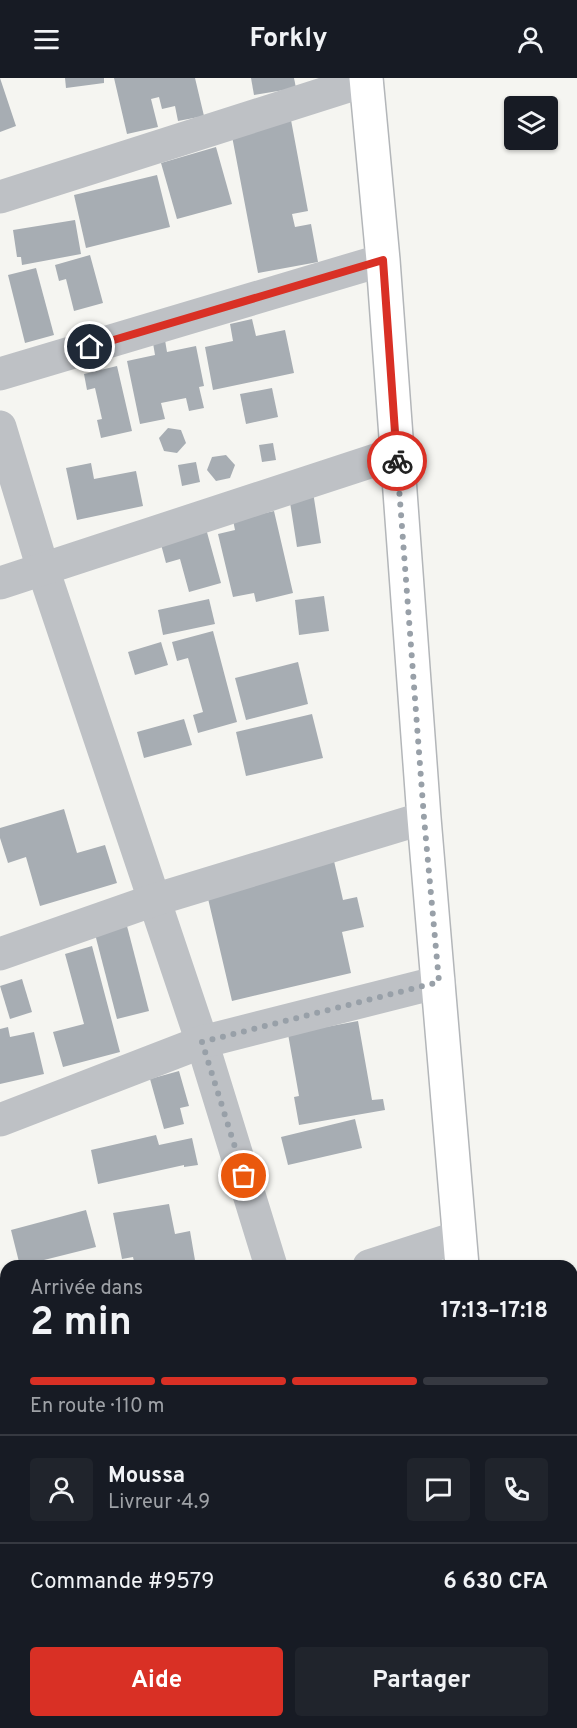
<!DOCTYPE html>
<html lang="fr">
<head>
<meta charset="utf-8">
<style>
  body { margin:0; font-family:Overpass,sans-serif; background:#20242c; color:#f1f3f6; height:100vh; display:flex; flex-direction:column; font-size:22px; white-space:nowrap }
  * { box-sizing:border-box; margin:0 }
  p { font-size:20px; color:#9ea1a6 }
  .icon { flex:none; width:33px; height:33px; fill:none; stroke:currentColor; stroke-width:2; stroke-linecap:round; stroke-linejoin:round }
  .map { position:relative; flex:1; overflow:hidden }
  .panel { position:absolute; left:0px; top:1182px; width:578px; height:468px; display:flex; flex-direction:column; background:#171b24; border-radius:18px 18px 0 0; box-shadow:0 2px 4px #0004 }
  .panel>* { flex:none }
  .controls { position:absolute; left:504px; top:18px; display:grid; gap:12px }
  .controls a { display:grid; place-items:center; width:54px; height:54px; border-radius:6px; background:#171b24; box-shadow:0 2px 4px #0004; font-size:30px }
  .pin { position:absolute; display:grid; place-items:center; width:51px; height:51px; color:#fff; margin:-26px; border:3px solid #fff; border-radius:50%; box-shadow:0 2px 6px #0007 }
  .courier { position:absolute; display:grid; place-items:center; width:60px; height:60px; margin:-30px; border:4px solid #d93025; border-radius:50%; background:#fff; color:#222; box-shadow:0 2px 8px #0007 }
  .head em { font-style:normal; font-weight:700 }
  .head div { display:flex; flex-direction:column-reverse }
  .head { display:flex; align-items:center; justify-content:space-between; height:102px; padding:0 30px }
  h1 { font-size:39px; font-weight:700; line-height:45px }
  .bar { display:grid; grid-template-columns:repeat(4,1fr); gap:9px 6px; align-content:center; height:72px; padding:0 30px }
  .bar i { height:8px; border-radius:4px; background:#363941 }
  .bar .on { background:#d93025 }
  .bar p { grid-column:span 4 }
  .line { display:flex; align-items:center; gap:15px; padding:0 30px; border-top:2px solid #363941 }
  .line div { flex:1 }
  .round { display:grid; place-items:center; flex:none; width:63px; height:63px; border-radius:6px; background:#20242c }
  .button { display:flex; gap:12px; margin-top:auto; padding:12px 30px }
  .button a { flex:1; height:69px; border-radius:6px; background:#d93025; color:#fff; font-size:24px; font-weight:700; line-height:69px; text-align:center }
  .button a+a { background:#20242c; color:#f1f3f6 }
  header { display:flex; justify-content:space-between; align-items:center; height:78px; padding:0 30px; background:#171b24; font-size:27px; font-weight:700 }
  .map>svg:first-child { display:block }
  .built { fill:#e5e6e5 }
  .building { fill:#a7adb3 }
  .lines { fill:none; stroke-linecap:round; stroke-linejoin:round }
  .highway-casing { stroke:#b3b6b9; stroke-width:36 }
  .minor { stroke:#bec1c5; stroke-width:33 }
  .highway { stroke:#fff; stroke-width:33 }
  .done { stroke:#98a0a8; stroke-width:6; stroke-dasharray:0 10.8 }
  .route { stroke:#d93025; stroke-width:8 }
</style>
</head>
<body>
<header><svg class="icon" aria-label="menu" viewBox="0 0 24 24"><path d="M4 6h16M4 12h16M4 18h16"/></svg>Forkly<svg class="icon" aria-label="person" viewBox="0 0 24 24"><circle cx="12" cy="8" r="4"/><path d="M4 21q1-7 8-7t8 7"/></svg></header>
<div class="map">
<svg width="577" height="1650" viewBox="0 0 577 1650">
  <rect width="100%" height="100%" fill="#f5f5f1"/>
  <path class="built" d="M 6,1363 L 6,1644 L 405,1644 L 406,1650 L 0,1650 L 0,1365 Z"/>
  <g class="building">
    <path d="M 0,0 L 16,48 L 0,54 Z"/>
    <path d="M 65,0 L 104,0 L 104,5 L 66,10 Z"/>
    <path d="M 114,0 L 195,0 L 204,38 L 178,43 L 175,28 L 162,31 L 159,19 L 151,21 L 158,49 L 127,56 Z"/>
    <path d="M 251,0 L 294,0 L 296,10 L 254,17 Z"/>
    <path d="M 291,42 L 308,133 L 292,136 L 295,149 L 311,146 L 318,184 L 258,195 L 231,53 Z"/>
    <path d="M 216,69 L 232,126 L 177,141 L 161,85 Z"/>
    <path d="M 157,97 L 170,149 L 86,170 L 74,117 Z"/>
    <path d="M 75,142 L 81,176 L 22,187 L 21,179 L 17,179 L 13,152 Z"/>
    <path d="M 90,177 L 103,225 L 74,233 L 66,201 L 59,203 L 55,187 Z"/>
    <path d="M 36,190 L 54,257 L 25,265 L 8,197 Z"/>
    <path d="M 252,241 L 256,258 L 285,252 L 294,295 L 213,312 L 205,269 L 233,263 L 230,246 Z"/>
    <path d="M 165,262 L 167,274 L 196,268 L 204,308 L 199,309 L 204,330 L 189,333 L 186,320 L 161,325 L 165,341 L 140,346 L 127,283 L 155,277 L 153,265 Z"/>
    <path d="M 117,288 L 132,353 L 101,360 L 97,342 L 102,341 L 95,310 L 87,312 L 84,296 Z"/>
    <path d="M 272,310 L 278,339 L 246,346 L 240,316 Z"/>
    <path d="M 168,350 L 181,352 L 186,365 L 177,375 L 164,373 L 159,360 Z"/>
    <path d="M 273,365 L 276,382 L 262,384 L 259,367 Z"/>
    <path d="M 226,377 L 235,387 L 230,400 L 216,403 L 207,392 L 212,379 Z"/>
    <path d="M 196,384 L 200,404 L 182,408 L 178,387 Z"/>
    <path d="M 91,385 L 94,401 L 136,393 L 143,428 L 77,442 L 66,390 Z"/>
    <path d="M 313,414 L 321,465 L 297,469 L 289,418 Z"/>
    <path d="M 274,433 L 293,515 L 256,524 L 254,515 L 233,519 L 218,456 L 235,452 L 233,442 Z"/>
    <path d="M 205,447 L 221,505 L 189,514 L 180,481 L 166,485 L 159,459 Z"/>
    <path d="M 324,518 L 329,553 L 299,557 L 295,522 Z"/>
    <path d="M 209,521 L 215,546 L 163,557 L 158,532 Z"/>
    <path d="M 213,553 L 237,644 L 198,655 L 193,637 L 203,634 L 188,580 L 177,583 L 172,564 Z"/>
    <path d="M 161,564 L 168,587 L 135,597 L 128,574 Z"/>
    <path d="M 298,584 L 308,626 L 246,642 L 235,600 Z"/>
    <path d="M 312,636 L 323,680 L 246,698 L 236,654 Z"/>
    <path d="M 184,641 L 192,667 L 144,680 L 137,654 Z"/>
    <path d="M 64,731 L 77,775 L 105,767 L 117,805 L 40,828 L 26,779 L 8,785 L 0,760 L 0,750 Z"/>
    <path d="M 334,783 L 343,822 L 357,819 L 364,849 L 342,854 L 351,895 L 232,923 L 206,812 Z"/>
    <path d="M 127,848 L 149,933 L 117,941 L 95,856 Z"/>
    <path d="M 92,868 L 120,974 L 63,989 L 53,954 L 84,946 L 65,876 Z"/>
    <path d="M 22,901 L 32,934 L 10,941 L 0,908 Z"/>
    <path d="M 358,943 L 372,1022 L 383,1021 L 385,1032 L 299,1047 L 294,1019 L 299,1018 L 288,956 Z"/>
    <path d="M 8,949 L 10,959 L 34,954 L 44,996 L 0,1006 L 0,951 Z"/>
    <path d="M 179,993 L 189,1028 L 180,1030 L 184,1046 L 164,1051 L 150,1001 Z"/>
    <path d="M 355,1041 L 362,1070 L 288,1087 L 281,1059 Z"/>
    <path d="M 156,1057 L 159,1067 L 192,1060 L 198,1087 L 184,1089 L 184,1087 L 98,1106 L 91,1072 Z"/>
    <path d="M 169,1126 L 175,1156 L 190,1153 L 196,1188 L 135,1188 L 133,1179 L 122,1181 L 113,1135 Z"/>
    <path d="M 86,1132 L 96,1169 L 20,1188 L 11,1152 Z"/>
  </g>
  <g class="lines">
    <defs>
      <g id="highway">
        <path d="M 366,0 L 383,182 L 424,740 L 462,1188"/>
        <path d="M 501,1644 L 502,1650"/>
      </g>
    </defs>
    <use href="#highway" class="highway-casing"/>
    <g class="minor">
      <path d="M 0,119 L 367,2"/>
      <path d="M 0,296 L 383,182"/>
      <path d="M 0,349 L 43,491 L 202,964 L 271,1188"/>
      <path d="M 0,505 L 397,375"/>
      <path d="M 0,876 L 154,822 L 424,740"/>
      <path d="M 0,1042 L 202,964 L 439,904"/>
      <path d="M 369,1188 L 459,1159"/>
      <path d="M 0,1308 L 6,1306"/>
      <path d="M 572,1406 L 577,1409"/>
    </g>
    <use href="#highway" class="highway"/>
  </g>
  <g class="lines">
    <path class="done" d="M 244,1098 L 202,964 L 439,904 L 424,740 L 397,383"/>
    <path class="route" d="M 90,269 L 383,182 L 397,383"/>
  </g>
</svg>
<div class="controls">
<a><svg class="icon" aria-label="layers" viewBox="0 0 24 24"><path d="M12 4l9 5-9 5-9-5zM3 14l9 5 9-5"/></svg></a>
</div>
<div class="pin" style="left:244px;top:1098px;background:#ea580c"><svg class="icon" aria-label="bag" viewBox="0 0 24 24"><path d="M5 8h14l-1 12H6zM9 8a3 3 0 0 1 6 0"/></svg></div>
<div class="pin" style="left:90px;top:269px;background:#1f2937"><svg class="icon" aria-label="home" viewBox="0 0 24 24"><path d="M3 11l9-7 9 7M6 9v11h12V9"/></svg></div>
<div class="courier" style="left:397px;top:383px"><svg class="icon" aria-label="bike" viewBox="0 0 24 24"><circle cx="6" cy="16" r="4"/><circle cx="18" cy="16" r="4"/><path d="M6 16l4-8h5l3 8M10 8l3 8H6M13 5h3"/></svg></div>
<section class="panel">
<div class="head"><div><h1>2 min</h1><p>Arrivée dans</p></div><em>17:13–17:18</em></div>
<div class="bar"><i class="on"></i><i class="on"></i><i class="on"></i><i></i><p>En route · 110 m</p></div>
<div class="line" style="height:108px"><a class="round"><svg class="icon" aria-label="person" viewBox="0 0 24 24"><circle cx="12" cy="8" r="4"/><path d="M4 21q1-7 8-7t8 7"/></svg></a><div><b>Moussa</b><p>Livreur · 4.9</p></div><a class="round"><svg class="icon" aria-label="chat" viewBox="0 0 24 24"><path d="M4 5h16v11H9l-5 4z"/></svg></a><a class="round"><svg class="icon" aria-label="phone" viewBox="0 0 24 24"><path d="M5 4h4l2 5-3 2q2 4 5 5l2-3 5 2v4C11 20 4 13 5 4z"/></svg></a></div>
<div class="line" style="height:78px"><div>Commande #9579</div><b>6 630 CFA</b></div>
<div class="button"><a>Aide</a><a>Partager</a></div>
</section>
</div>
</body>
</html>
